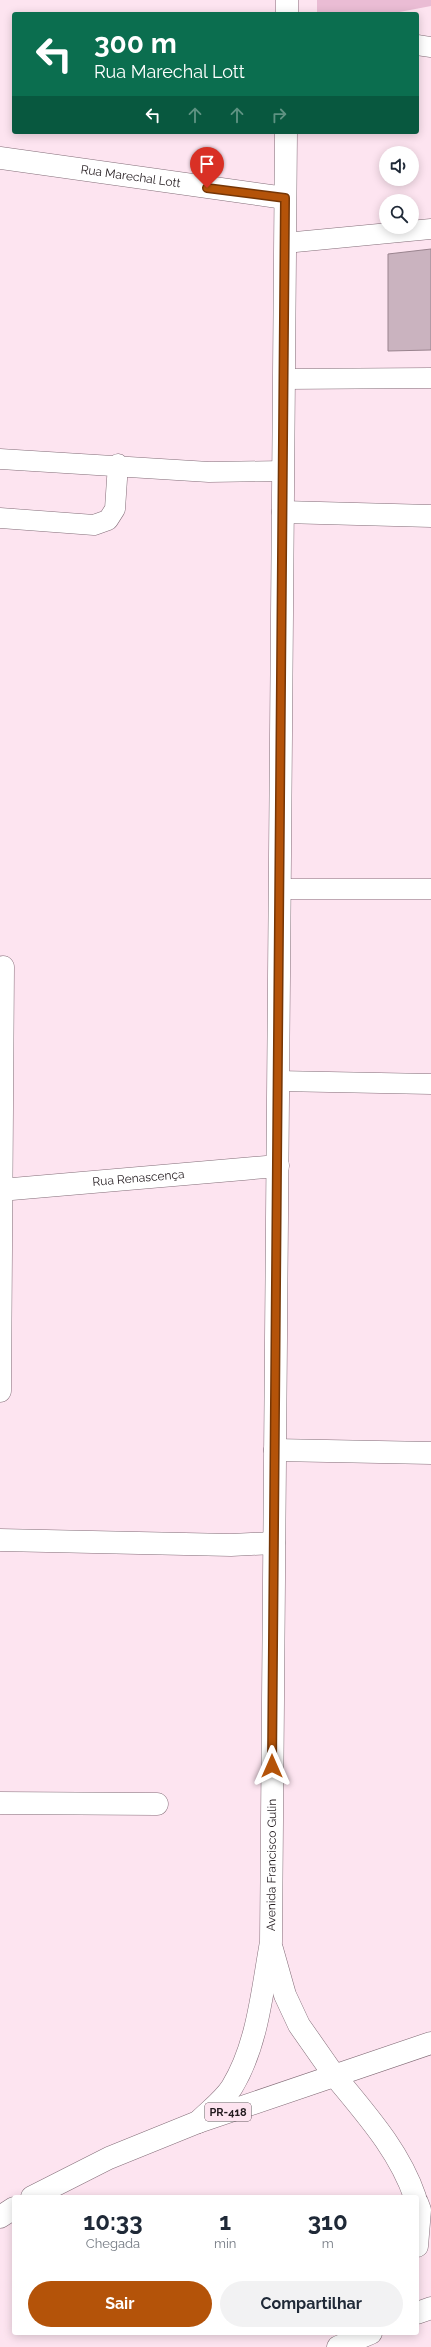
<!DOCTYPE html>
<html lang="pt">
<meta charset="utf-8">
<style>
:root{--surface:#fff;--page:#f2f2f3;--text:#1f2937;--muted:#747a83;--accent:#b45309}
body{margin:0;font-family:Raleway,sans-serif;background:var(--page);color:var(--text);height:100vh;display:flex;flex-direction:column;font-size:15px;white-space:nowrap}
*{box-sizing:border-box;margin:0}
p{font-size:13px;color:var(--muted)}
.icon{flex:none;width:22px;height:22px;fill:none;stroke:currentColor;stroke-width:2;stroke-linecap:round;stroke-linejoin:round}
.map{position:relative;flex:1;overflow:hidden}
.drawer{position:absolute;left:12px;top:2195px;width:407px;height:140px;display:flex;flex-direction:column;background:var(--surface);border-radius:4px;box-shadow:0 2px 10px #0003}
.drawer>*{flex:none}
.banner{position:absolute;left:12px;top:12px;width:407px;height:122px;border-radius:4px;box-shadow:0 2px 10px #0003;background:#0b6e4f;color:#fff;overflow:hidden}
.fabs{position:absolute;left:379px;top:146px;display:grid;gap:8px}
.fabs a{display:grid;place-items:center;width:40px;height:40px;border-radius:50%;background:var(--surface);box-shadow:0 2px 10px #0003;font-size:20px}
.pin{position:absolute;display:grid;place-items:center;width:34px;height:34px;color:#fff;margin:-41px -17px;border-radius:50% 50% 50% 0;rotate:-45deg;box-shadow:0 0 4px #0007}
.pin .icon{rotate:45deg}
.me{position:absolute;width:44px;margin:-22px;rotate:0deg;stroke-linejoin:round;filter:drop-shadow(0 0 3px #0008)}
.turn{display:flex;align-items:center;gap:14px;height:84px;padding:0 16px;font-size:18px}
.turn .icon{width:52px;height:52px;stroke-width:2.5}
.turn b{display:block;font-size:28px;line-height:34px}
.lanes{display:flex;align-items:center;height:38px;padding:0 16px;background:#0003;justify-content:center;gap:20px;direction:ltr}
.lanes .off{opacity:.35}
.eta{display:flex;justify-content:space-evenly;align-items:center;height:68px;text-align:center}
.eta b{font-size:24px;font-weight:700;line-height:28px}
.primary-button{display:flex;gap:8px;margin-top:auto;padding:8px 16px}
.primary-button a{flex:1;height:46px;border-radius:24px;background:var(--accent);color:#fff;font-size:16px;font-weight:700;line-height:46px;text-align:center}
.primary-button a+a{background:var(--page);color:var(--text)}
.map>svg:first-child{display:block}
.green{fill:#eabcd4}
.building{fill:#cab3bf;stroke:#99838e}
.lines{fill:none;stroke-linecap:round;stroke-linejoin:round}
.service-casing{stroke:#836d78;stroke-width:21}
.minor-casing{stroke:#836d78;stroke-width:23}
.tertiary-casing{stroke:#836d78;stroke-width:23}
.trunk-casing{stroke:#836d78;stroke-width:23}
.service{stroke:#fff;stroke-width:20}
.minor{stroke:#fff;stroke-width:22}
.tertiary{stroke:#fff;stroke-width:22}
.trunk{stroke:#fff;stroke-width:22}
.route-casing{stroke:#753606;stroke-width:10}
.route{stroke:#b45309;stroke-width:7}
.labels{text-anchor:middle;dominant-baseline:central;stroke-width:3;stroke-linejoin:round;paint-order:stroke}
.shield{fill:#fde4f0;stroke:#65585e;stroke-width:1}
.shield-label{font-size:11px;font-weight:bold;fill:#241c20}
.street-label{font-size:12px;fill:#241c20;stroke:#fde4f0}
</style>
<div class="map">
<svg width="431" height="2347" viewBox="0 0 431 2347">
<rect width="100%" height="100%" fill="#fde4f0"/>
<path class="green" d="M317,0H431V6L389,14H317Z"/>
<path class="building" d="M431,249V350L388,351V254Z"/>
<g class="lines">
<g class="service-casing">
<path id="service" d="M417,45L431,47
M285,243L431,229
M284,379L431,378
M0,459L209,472L283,471
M0,518L94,525L108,520L115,509L118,464
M280,889H431
M278,1081L431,1084"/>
</g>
<g class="minor-casing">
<g id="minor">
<path id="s1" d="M0,158L285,198"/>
<path d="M283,512L431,516"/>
<path id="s2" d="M0,1190L278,1166"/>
<path d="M0,1391L3,967"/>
<path d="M275,1450L431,1453"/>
<path d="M0,1540L231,1545L274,1543"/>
<path d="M0,1803L157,1804"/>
</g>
</g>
<g class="tertiary-casing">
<g id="tertiary">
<path d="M287,14V0"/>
<path d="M272,1949L285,1995L299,2025L334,2075"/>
<path id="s3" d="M198,2122C209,2111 224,2100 232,2087C258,2044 262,1991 271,1942L286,132"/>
</g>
</g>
<g class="trunk-casing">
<path id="trunk" d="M334,2075C365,2113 399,2150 415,2197
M32,2197L109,2158L198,2122L431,2043
M417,2202L420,2210L417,2246
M0,2217L14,2208
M417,2313L431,2308
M338,2347L371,2333"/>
</g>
<use href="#service" class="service"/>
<use href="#minor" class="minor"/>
<use href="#tertiary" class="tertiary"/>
<use href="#trunk" class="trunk"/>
</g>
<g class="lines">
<g class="route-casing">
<path id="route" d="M207,188L285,198L272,1766"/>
</g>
<use href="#route" class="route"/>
</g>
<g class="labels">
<rect class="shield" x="205" y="2103" width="46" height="18" rx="3"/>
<g class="shield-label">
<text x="228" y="2112">PR-418</text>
</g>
<g class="street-label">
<text stroke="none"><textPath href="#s1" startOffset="132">Rua Marechal Lott</textPath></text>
<text stroke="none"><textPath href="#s2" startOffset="139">Rua Renascença</textPath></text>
<text stroke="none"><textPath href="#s3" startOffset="277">Avenida Francisco Gulin</textPath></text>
</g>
</g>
</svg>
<div class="fabs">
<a><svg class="icon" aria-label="sound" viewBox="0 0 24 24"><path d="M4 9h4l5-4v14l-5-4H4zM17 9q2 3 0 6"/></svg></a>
<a><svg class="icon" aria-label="search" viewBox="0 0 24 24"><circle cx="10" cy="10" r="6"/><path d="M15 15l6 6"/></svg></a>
</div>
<div class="pin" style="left:207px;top:188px;background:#d93025"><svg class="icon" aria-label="arrive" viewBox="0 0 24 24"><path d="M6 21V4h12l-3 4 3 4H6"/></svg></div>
<svg class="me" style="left:272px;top:1766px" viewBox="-20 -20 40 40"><path d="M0-17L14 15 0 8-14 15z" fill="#b45309" stroke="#fff" stroke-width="4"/></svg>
<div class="banner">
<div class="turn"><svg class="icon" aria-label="left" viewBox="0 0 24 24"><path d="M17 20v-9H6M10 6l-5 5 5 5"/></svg><div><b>300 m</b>Rua Marechal Lott</div></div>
<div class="lanes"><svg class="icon" aria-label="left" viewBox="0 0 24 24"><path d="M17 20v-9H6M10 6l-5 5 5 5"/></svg><svg class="icon off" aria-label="ahead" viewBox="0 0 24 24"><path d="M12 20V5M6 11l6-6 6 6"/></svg><svg class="icon off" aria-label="ahead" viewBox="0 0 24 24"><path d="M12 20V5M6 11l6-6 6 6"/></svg><svg class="icon off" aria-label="right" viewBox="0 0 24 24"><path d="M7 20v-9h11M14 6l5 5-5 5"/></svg></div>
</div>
<section class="drawer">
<div class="eta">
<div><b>10:33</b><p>Chegada</p></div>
<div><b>1</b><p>min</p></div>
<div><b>310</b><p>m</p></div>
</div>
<div class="primary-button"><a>Sair</a><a>Compartilhar</a></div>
</section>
</div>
